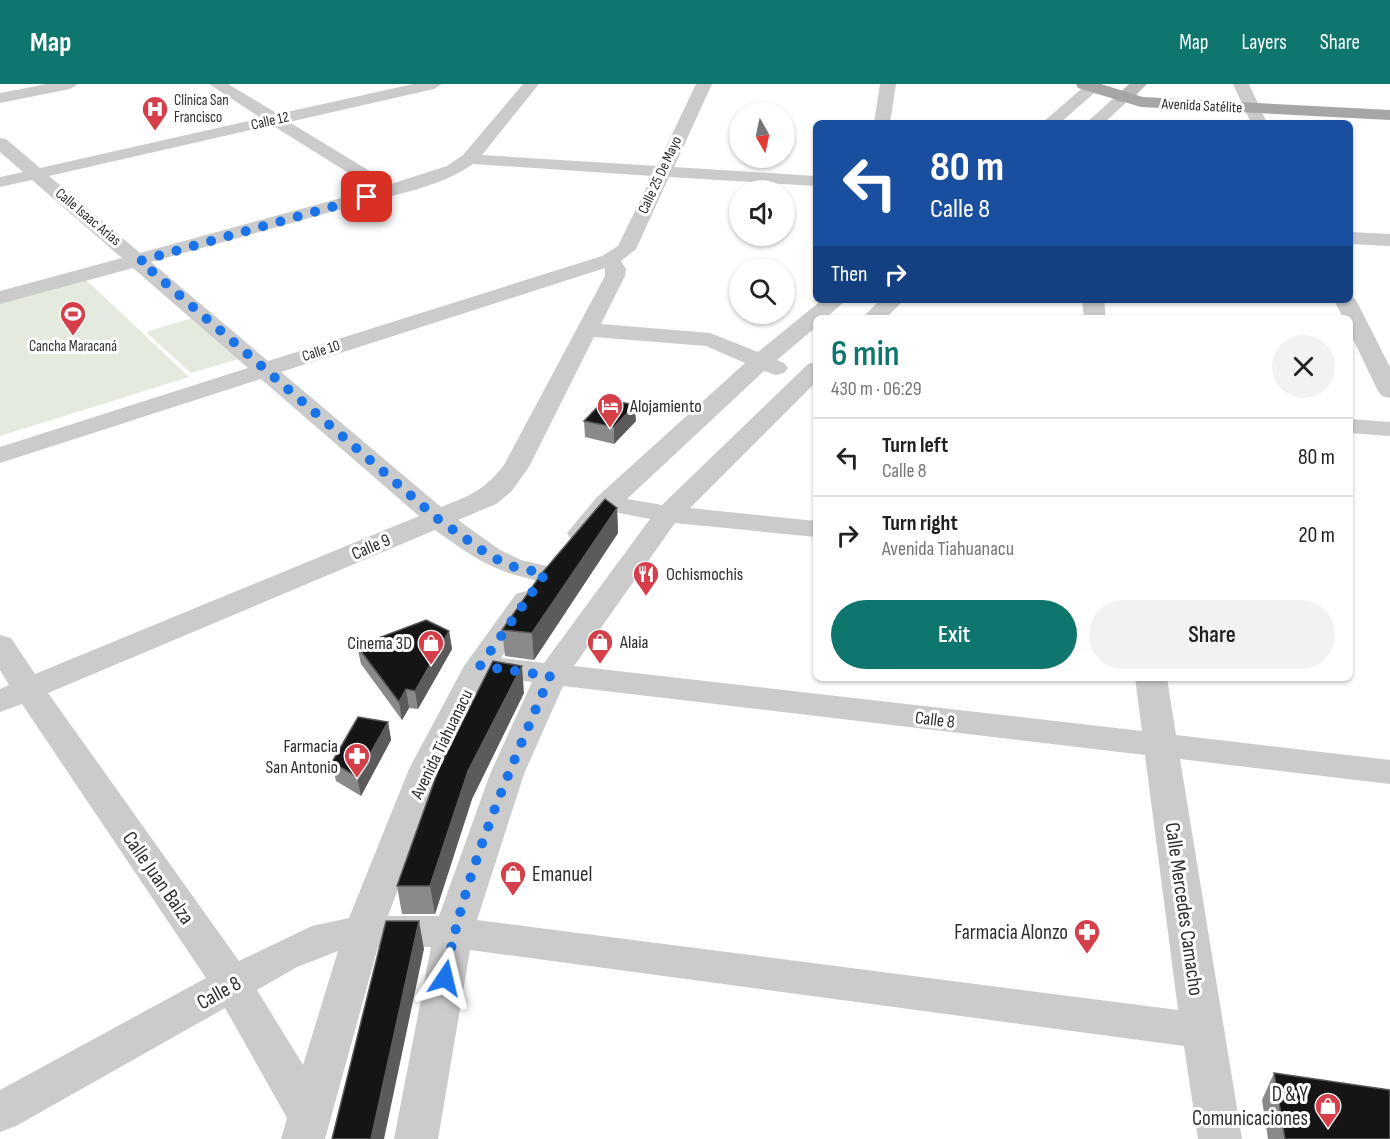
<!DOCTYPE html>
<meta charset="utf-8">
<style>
:root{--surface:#fff;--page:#f2f2f2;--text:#202124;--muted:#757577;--line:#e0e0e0;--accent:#0f766e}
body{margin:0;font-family:"Sofia Sans Condensed",sans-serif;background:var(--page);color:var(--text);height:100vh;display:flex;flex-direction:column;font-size:22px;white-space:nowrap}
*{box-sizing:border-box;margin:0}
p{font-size:20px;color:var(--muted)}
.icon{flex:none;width:33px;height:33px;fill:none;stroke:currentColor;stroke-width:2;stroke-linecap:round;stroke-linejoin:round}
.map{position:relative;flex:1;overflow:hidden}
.panel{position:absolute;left:813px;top:231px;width:540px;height:366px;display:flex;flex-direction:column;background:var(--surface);border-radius:9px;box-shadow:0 2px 4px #0004}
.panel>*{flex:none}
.top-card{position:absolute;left:813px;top:36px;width:540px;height:183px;border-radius:9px;box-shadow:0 2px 4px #0004;background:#1a4fa0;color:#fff;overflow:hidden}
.needle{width:39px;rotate:171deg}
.fabs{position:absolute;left:729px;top:18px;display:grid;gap:12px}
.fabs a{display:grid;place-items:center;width:66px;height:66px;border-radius:50%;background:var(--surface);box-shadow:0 2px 4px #0004;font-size:30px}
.pin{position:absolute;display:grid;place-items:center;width:51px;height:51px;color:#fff;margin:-26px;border-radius:12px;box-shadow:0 3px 9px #0006}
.me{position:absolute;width:66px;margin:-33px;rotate:10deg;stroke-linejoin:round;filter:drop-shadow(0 0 4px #0008)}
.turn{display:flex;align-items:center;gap:21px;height:126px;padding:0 18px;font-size:27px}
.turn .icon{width:78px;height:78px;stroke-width:2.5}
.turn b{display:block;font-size:42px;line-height:51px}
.then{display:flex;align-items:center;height:57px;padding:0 18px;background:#0003;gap:12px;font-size:22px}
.round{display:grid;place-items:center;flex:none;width:63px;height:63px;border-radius:32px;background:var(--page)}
.headline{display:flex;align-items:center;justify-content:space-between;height:102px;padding:0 18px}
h1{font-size:36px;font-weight:600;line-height:45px;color:var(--accent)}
.action{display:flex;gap:12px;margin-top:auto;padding:12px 18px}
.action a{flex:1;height:69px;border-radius:36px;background:var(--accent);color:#fff;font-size:24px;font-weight:600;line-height:69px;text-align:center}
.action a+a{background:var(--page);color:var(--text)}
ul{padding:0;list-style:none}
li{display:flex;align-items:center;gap:18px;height:78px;padding:0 18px;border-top:2px solid var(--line)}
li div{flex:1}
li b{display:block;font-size:22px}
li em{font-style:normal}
header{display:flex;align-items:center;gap:36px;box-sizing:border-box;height:84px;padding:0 30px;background:var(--accent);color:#fff}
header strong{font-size:28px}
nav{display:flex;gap:33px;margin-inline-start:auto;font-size:21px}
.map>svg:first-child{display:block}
.green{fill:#e4eadd}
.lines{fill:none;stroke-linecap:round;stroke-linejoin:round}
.minor{fill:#cbcbcb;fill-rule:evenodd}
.secondary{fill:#b8b8b8;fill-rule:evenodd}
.primary{fill:#a6a6a6;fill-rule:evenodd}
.wall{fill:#8a8a8a}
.shaded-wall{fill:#5b5b5b}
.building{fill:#151515;stroke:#5b5b5b;stroke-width:1.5}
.route{stroke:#1a73e8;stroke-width:10;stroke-dasharray:0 18}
.labels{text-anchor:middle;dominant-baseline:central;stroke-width:6;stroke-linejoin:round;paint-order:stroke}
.far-poi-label{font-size:15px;fill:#2e2e2e;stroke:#fff;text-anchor:start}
.far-street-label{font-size:15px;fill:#2e2e2e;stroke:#fff}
.poi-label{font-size:18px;fill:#2e2e2e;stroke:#fff;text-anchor:start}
.street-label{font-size:18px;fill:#2e2e2e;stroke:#fff}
.near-poi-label{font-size:21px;fill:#2e2e2e;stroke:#fff;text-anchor:end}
.near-street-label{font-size:21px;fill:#2e2e2e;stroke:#fff}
</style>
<header>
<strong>Map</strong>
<nav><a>Map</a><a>Layers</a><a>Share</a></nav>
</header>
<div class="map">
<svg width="1390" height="1055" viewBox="0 0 1390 1055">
<rect width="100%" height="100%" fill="#fff"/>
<path class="green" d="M81,191L189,293L0,352V213Z
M195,233L242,274L191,289L146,248Z"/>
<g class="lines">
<path class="minor" d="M47,0H78L70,5L0,19V9Z
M209,0H228L278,30L413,0H442L434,5L289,38L391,100L447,82L463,71L523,0H539L482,71L657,82L696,0H712L674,83L816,92V102L669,93L636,165L621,177L626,185L625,192L601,240L710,249L758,268L822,216H846L826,234H816V243L777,276L784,279L788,284L784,289L776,291L764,287L627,415L662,421L808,280L816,278V298L690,424L816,437V453L675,439L574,582L1142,647L1135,594H1167L1176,651L1390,676V700L1180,675L1242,1055H1198L1184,962L470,866L438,1055H394L431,863H378L325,1055H281L287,1034L225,924L16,1042L0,1048V1006L206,894L22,620L0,628V605L9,601L0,586V551L11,554L35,590L419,432L261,295L0,379V363L248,284L133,184L0,220V207L122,174L32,96L0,103V93L23,88L0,68V54L6,55L40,84L261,34ZM272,41L374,105L140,169L49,92ZM473,80L652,92L618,162L602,172L268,277L151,178C220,159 288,140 356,121C395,110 439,104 473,80ZM605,184V192L504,381C485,406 469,412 441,423L281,288ZM594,253L706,262L745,279L597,413L567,449L571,455C594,461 600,444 614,428L650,435L544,579L501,574L541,516L536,510L526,507L516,510L464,582L409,685L349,834L312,842L239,877L48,609L435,446C463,466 488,485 523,493C534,496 543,499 555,496L559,490L555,484L521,476L500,466L458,436L496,420L511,408L529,383ZM490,593L532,598L490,690L439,832H388L443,685ZM563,602L1145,671L1178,926L477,836L524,690ZM338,867L303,981L257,906L297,883Z
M880,0H896L890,39H874Z
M1087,0H1099L1101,3L1060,39H1042Z
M1233,0H1249L1267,39H1251Z
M1123,9L1131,14L1104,39H1086L1117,11Z
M1350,148L1390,150V162L1350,160Z
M1350,211L1356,216L1390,283V314L1382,312L1378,307L1350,249V234H1343L1334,216H1350Z
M880,216H904L886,234H862Z
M1082,216H1104L1106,234H1084Z
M1350,335L1390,338V352L1350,349Z"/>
<path class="secondary" d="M1129,0H1147L1129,18H1117L1114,14Z"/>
<path class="primary" d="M1076,0H1101L1143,13L1390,26V36L1141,23L1078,4Z"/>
</g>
<path class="wall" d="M584,337H636L614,360L585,353Z
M617,424L618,449L534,576L505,572L502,546Z
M449,547L452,565L418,625L409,624L402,636L361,580L357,562Z
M524,609L472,715L435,830H402L397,802Z
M388,638L391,656L361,712L336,697L332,678Z
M1274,989L1390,1055H1268L1262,1016Z"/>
<path class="shaded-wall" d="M635,321L636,337L614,360V343Z
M617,424L618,449L534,576L532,549Z
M449,547L452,565L418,625L415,607Z
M522,582L524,609L472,715L435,830L430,802L468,687Z
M406,605L409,624L402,636L399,618Z
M388,638L391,656L361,712L357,693Z
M419,837L424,865L384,1055H371Z"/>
<path class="building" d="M605,315L635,321L614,343L584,337Z
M605,415L617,424L532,549L502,546L542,489Z
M426,536L449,547L415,607L406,605L399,618L357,562Z
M493,577L522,582L468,687L430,802H397L439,684Z
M358,633L388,638L357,693L332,678Z
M386,837H419L371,1055H332Z
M1274,989L1390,1006V1055H1285Z"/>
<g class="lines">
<path class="route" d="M367,113L140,177L438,435L490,472L511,482L545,490L480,582L550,592C508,690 464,790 445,894"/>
</g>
<defs>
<g id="hospital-pin" transform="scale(1.35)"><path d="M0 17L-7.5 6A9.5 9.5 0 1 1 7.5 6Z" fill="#d53f4a" stroke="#fff"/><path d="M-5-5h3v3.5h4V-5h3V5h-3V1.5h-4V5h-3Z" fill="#fff"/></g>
<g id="stadium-pin" transform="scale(1.35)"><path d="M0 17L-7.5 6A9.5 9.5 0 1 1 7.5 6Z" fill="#d53f4a" stroke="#fff"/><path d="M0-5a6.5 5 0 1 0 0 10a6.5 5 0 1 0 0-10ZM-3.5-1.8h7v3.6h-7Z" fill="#fff"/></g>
<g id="hotel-pin" transform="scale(1.35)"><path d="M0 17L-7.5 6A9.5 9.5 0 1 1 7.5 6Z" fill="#d53f4a" stroke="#fff"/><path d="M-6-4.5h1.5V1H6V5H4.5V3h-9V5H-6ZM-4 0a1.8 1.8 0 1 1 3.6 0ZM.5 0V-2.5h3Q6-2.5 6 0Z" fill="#fff"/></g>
<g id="restaurant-pin" transform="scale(1.35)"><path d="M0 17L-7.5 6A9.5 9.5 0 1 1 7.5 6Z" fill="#d53f4a" stroke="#fff"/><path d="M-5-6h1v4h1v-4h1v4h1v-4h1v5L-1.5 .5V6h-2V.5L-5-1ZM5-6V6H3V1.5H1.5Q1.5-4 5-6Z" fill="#fff"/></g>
<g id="shop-pin" transform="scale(1.35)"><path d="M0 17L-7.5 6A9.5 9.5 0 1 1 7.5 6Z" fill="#d53f4a" stroke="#fff"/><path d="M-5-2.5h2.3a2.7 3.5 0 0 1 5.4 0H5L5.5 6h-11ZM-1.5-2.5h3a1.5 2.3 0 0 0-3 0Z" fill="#fff"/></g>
<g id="pharmacy-pin" transform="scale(1.35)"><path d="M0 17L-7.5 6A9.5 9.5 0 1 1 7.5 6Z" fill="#d53f4a" stroke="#fff"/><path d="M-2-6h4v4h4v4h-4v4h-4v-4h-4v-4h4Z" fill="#fff"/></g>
</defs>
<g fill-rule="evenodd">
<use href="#hospital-pin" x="155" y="25"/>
<use href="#stadium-pin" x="73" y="230"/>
<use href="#hotel-pin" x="610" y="322"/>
<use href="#restaurant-pin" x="646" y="490"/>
<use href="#shop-pin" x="600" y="558"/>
<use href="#shop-pin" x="431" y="559"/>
<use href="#pharmacy-pin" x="357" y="672"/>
<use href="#shop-pin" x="513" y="790"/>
<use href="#pharmacy-pin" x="1087" y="848"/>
<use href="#shop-pin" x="1328" y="1022"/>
</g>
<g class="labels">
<g class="far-poi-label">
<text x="174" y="16">Clínica San<tspan x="174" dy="17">Francisco</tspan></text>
<text x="73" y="262" text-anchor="middle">Cancha Maracaná</text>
</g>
<g class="far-street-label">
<text transform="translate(1202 22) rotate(3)">Avenida Satélite</text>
<text transform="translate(270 37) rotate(-13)">Calle 12</text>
<text transform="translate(660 91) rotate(-65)">Calle 25 De Mayo</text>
<text transform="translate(88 133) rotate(40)">Calle Isaac Arias</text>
<text transform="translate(321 267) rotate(-18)">Calle 10</text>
</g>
<g class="poi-label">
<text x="630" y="322">Alojamiento</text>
<text x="666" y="490">Ochismochis</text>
<text x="620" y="558">Alaia</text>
<text x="412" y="559" text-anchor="end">Cinema 3D</text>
<text x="338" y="662" text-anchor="end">Farmacia<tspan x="338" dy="21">San Antonio</tspan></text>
</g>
<g class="street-label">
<text transform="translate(371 463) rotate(-23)">Calle 9</text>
<text transform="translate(935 636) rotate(7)">Calle 8</text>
<text transform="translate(442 660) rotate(-64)">Avenida Tiahuanacu</text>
</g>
<g class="near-poi-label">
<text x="532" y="790" text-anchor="start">Emanuel</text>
<text x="1068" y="848">Farmacia Alonzo</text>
<text x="1308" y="1010">D &amp; Y<tspan x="1308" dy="24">Comunicaciones</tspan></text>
</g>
<g class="near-street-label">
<text transform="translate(158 794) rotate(55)">Calle Juan Balza</text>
<text transform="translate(1184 825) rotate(82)">Calle Mercedes Camacho</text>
<text transform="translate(219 909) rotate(-29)">Calle 8</text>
</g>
</g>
</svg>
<div class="fabs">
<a><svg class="needle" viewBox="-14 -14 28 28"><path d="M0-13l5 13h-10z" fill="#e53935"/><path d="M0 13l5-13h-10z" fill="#757577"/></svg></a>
<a><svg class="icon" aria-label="sound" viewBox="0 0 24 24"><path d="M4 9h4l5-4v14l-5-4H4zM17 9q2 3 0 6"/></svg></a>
<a><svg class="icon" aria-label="search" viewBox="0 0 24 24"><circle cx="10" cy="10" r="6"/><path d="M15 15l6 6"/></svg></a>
</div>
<div class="pin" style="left:367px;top:113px;background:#d93025"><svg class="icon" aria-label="arrive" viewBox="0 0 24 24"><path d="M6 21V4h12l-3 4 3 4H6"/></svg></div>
<svg class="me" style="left:445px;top:894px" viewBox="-20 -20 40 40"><path d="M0-17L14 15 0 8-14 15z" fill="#1a73e8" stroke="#fff" stroke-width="4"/></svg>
<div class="top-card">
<div class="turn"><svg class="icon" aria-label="left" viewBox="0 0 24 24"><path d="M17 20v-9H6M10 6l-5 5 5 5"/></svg><div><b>80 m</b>Calle 8</div></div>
<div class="then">Then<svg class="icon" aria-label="right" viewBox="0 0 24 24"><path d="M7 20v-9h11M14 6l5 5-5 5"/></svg></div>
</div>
<section class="panel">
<div class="headline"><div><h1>6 min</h1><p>430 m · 06:29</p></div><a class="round"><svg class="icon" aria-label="close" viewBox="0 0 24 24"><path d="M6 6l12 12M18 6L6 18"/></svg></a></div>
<ul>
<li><svg class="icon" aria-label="left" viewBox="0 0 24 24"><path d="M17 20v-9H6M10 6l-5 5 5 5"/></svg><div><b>Turn left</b><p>Calle 8</p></div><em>80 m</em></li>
<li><svg class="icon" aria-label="right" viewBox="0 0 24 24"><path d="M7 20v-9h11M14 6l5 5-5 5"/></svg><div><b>Turn right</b><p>Avenida Tiahuanacu</p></div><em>20 m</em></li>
</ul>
<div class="action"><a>Exit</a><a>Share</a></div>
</section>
</div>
